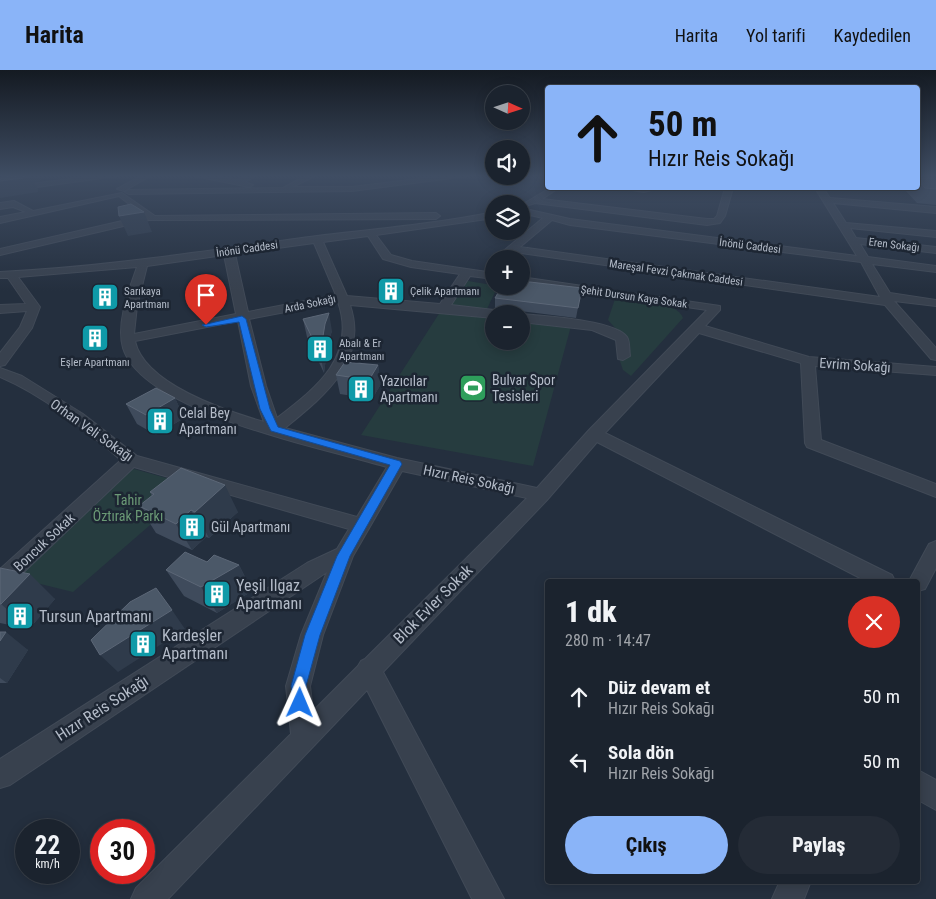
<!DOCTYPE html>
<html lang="tr">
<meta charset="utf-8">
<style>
:root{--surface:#1b232e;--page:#242b36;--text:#f1f3f6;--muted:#a0a4aa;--line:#39404a;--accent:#8ab4f8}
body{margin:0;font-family:"Roboto Condensed",sans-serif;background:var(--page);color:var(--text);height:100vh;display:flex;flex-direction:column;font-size:19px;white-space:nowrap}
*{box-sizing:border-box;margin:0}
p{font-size:16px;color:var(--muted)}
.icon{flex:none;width:28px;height:28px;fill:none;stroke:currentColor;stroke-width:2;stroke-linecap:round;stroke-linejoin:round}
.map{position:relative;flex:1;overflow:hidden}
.sheet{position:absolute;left:545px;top:509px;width:375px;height:305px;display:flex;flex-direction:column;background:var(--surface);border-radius:5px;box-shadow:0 2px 12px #0003,0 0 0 1px var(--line)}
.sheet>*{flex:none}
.banner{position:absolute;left:545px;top:15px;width:375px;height:105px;border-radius:5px;box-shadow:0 2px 12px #0003,0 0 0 1px var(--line);background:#8ab4f8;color:#111;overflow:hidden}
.needle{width:32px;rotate:93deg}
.tools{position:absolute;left:485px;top:15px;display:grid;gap:10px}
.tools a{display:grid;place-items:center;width:45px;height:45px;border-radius:50%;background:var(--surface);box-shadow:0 2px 12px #0003,0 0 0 1px var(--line);font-size:25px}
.speed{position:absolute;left:15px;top:749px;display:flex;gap:10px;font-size:25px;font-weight:700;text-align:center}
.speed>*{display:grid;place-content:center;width:65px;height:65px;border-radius:50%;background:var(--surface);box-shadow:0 2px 12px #0003,0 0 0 1px var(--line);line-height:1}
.speed small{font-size:12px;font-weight:400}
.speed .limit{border:8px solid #d22;background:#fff;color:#111}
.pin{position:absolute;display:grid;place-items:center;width:42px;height:42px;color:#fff;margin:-51px -21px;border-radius:50% 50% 50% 0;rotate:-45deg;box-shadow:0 0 5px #0007}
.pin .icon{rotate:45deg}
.me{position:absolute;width:55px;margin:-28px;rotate:1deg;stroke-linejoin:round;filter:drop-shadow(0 0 4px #0008)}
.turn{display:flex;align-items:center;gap:18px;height:105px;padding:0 20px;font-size:22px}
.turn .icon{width:65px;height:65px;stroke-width:2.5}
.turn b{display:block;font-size:35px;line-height:42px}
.round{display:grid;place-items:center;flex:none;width:52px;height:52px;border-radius:26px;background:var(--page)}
.head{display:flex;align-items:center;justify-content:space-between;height:85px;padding:0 20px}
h1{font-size:30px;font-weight:800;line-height:38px}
.primary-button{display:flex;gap:10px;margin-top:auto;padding:10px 20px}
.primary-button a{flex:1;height:58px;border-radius:30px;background:var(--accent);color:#111;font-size:20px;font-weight:800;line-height:58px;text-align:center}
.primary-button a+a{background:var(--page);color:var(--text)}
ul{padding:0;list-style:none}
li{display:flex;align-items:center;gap:15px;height:65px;padding:0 20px}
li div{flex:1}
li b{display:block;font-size:19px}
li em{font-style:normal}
header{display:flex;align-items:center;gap:30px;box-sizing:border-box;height:70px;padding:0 25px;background:var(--accent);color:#111}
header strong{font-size:24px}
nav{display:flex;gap:28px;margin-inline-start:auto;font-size:18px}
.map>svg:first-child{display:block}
.green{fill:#263c3f}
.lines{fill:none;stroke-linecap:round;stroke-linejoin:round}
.minor-casing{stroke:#414a57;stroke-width:2}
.minor{fill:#38414e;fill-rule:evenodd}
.wall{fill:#3f4b5c}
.shaded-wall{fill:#2f3b4b}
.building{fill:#4b5868;stroke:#5c6777}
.route{fill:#1a73e8;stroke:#114b97}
.labels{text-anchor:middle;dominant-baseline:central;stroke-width:5;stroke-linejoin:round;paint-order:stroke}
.far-street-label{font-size:11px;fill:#b4bcc9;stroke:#1d2633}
.far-poi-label{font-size:11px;fill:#b4bcc9;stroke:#1d2633;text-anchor:start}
.street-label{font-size:14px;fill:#b4bcc9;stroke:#1d2633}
.poi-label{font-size:14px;fill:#b4bcc9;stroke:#1d2633;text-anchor:start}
.park-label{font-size:14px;fill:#6b9a76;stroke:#1d2633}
.near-poi-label{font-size:16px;fill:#b4bcc9;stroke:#1d2633;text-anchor:start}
.near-street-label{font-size:16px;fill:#b4bcc9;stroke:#1d2633}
</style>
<header>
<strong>Harita</strong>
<nav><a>Harita</a><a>Yol tarifi</a><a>Kaydedilen</a></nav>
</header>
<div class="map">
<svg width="936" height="829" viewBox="0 0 936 829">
<rect width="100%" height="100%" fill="#242f3e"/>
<path class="green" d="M462,210L498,216L486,241L447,236Z
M616,226C632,229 678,231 683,248L631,306L623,300L620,291L626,272L625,265L616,259L608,250Z
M442,239L494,246V271H521V250L571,256L533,396L361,365Z
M134,399L195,416L73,522L16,508L129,400Z"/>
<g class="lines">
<g class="minor-casing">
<path id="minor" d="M101,105L117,106L0,122V118Z
M143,105H152L124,121L117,119Z
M190,105H209L237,110L247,105H257L245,112L253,115L249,117Z
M307,105H317L292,117H352L450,105H475L352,121L129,124L125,122L129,120L283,118Z
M550,118H559L542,129L707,149H714L717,146L725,118H733L725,146L720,153L707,155L535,133L529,135L525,133Z
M620,118H658L644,122Z
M815,118H823L830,128L936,137V143L833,133L846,153L936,161V167L850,158L856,168L936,177V183L860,174L868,187L936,196V202L872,194L890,223L936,230V236L894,231L936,278V290L931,289L885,235L514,182L506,189H494L543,148L521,143V138L570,149L857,186ZM552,150L570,155L861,192L880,227L520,177Z
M122,123L155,146L436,143L440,146L436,149L149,150L0,185V179L144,146L119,126L0,153V147L26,142L13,137L0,139V133L14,131L33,141Z
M494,142V148L376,165L391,185L412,191L494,203V209L470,206L451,235L494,240L500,244H494V248L350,235C369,291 324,326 285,358L397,388L537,418L589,360L707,240L521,213V207L720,236V240L705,256L809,287L936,297V305L815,296L821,370L936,414V427L807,377L805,373L801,293L699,263L605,363L892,505L895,511H866L597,372L547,430L383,602L504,829H472L367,620L168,829H131L136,818L291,664L286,616L301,565L327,502L10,715L0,718V689L307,493L337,479L349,459L134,397L7,518L0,521V499L121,390C84,359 45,326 0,307V298L22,306L83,344L137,386L357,447L387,397C327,379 143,343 123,278C116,253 129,220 137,197L18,207L40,237L32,258L5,295L0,296V283L20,257L27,241L0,243V235L26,234L8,208H0V202C107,197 211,180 317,166C376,159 435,154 494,142ZM368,166L383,189L411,197L460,204L440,234L347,226L323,172ZM314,173L336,225L248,242L235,184ZM224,185L236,244L134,264L137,236L147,196ZM338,232C357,287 316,318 277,348L266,316L249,249ZM238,251L251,316L264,352C226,341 144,314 135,271ZM402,401L527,428L365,589L361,591L358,596L313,641L310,616L323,565L353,486Z
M521,244C542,246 616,250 627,267C630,272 629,280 630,286L623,290L618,289L616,270L592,260L521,252Z
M936,471V498L925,519L918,521V511H909L929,474Z
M918,700L936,710V740L918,730Z
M780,811H811L804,829H772Z"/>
</g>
<use href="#minor" class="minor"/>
</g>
<path class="wall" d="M918,106L936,111V135L917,133L904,119L905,118H918Z
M580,227L576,248L495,238V228Z
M303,249L332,261L328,273L324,303L307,267Z
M378,295L381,314L372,329L340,324L336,305Z
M175,328L184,348L156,365L137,354L126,334Z
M150,422L238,442L209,468L206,467L192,480L156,463L139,436L152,426Z
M239,495L252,521L217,543L184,526L166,500Z
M0,498L55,529L29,559L0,553Z
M0,562L28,580L7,613H0Z"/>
<path class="shaded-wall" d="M0,105H48L39,111L34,112L38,119V122L0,128Z
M62,105H80L63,107Z
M144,142L152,162L128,166L119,146Z
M329,243L332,261L328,273L324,303L320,284L325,254Z
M378,295L381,314L372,329L369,310Z
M175,328L184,348L156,365L146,345Z
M225,415L238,442L209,468L195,442Z
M191,440L206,467L192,480L176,454Z
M239,495L252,521L217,543L201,517Z
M30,504L55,529L29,559L1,534Z
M172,540L185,559L118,602L100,585Z
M6,562L28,580L7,613L0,608V571Z"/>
<path class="building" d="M20,105H30V107L0,111V108Z
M918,106L933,108L936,111V119L925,118L918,110Z
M131,134L144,142L119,146L118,137Z
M521,211L582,218L578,238L495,228L502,216H521Z
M329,243L325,254L320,284L303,249Z
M345,292L378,295L369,310L336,305Z
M156,318L175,328L146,345L126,334Z
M181,398L225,415L195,442L191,440L176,454L139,436L154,424L150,422Z
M185,482L207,492L214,485L239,495L201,517L166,500Z
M0,498L30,504L1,534H0Z
M156,518L172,540L100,585L91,570L130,532Z
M0,562H6L0,571Z"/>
<linearGradient id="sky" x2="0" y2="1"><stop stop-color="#141a22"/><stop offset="0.48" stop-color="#3f4d63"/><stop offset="1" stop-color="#3f4d63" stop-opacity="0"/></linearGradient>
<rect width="936" height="221" fill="url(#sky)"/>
<path class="route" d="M242,246L246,249L270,339L278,357L400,391L402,394L350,486L320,565L306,616L308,633L306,639L300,641L294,639L291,616L305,565L337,486L390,395L271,361L260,339L239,252L206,257L202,255Z"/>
<defs>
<g id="building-square" transform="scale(1.4375)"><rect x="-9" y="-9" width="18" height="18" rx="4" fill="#0f9aa8" stroke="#1d2633"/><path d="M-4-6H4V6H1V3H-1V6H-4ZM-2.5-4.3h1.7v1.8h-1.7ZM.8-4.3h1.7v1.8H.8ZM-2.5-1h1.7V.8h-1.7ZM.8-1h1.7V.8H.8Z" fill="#fff"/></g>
<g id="stadium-square" transform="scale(1.4375)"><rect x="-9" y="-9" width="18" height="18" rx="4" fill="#2e9e5b" stroke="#1d2633"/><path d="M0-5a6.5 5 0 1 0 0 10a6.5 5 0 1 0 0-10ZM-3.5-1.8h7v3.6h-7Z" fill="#fff"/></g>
</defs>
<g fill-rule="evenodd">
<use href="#building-square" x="391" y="221"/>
<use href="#building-square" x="105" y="227"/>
<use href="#building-square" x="95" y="268"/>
<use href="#building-square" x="320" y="279"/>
<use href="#stadium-square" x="473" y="318"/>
<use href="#building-square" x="361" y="319"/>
<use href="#building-square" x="160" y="351"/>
<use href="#building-square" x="192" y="457"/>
<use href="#building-square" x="217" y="524"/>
<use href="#building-square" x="20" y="546"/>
<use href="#building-square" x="143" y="574"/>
</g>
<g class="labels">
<g class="far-street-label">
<text transform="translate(894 175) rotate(7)">Eren Sokağı</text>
<text transform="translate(750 176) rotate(7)">İnönü Caddesi</text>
<text transform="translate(247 179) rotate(-8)">İnönü Caddesi</text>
<text transform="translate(676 203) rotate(8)">Mareşal Fevzi Çakmak Caddesi</text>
<text transform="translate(634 227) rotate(8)">Şehit Dursun Kaya Sokak</text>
<text transform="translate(310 234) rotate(-12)">Arda Sokağı</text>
</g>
<g class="far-poi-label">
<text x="124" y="221">Sarıkaya<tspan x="124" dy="13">Apartmanı</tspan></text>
<text x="410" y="221">Çelik Apartmanı</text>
<text x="339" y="273">Abalı &amp; Er<tspan x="339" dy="13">Apartmanı</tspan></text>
<text x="95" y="292" text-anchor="middle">Eşler Apartmanı</text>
</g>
<g class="street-label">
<text transform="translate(855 295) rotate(4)">Evrim Sokağı</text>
<text transform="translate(92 360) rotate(35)">Orhan Veli Sokağı</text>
<text transform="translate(469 409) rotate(12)">Hızır Reis Sokağı</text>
<text transform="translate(44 472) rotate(-43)">Boncuk Sokak</text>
</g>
<g class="poi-label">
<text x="492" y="310">Bulvar Spor<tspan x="492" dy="16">Tesisleri</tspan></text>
<text x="380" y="311">Yazıcılar<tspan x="380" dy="16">Apartmanı</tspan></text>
<text x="179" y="343">Celal Bey<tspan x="179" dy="16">Apartmanı</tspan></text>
<text x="211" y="457">Gül Apartmanı</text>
</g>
<g class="park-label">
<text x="128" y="430">Tahir<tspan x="128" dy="16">Öztırak Parkı</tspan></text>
</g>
<g class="near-poi-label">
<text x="236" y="515">Yeşil Ilgaz<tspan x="236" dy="18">Apartmanı</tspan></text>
<text x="39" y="546">Tursun Apartmanı</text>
<text x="162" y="565">Kardeşler<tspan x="162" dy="18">Apartmanı</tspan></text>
</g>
<g class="near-street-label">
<text transform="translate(433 534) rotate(-45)">Blok Evler Sokak</text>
<text transform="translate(102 638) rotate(-33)">Hızır Reis Sokağı</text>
</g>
</g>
</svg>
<div class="tools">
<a><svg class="needle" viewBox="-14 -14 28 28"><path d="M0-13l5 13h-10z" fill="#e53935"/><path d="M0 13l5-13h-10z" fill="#a0a4aa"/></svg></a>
<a><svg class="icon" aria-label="sound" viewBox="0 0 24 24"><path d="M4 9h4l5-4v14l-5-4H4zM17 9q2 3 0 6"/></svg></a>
<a><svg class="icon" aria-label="layers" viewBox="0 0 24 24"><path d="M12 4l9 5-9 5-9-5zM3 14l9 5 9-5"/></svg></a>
<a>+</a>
<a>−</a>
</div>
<div class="speed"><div>22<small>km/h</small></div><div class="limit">30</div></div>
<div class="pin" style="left:206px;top:255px;background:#d93025"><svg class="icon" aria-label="arrive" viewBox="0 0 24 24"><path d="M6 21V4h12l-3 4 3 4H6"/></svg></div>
<svg class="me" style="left:300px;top:633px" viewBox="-20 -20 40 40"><path d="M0-17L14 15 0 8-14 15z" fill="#1a73e8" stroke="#fff" stroke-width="4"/></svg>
<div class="banner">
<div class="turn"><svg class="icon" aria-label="ahead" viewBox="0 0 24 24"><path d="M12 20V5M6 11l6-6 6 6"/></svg><div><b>50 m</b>Hızır Reis Sokağı</div></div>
</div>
<section class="sheet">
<div class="head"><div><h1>1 dk</h1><p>280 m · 14:47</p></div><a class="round" style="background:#d93025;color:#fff"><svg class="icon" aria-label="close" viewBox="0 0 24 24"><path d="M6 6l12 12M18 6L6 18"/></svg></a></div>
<ul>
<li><svg class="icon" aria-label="ahead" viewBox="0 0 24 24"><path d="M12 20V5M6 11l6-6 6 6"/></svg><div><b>Düz devam et</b><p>Hızır Reis Sokağı</p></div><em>50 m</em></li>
<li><svg class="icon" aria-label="left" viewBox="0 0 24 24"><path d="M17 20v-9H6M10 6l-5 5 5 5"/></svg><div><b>Sola dön</b><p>Hızır Reis Sokağı</p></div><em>50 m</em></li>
</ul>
<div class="primary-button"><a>Çıkış</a><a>Paylaş</a></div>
</section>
</div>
